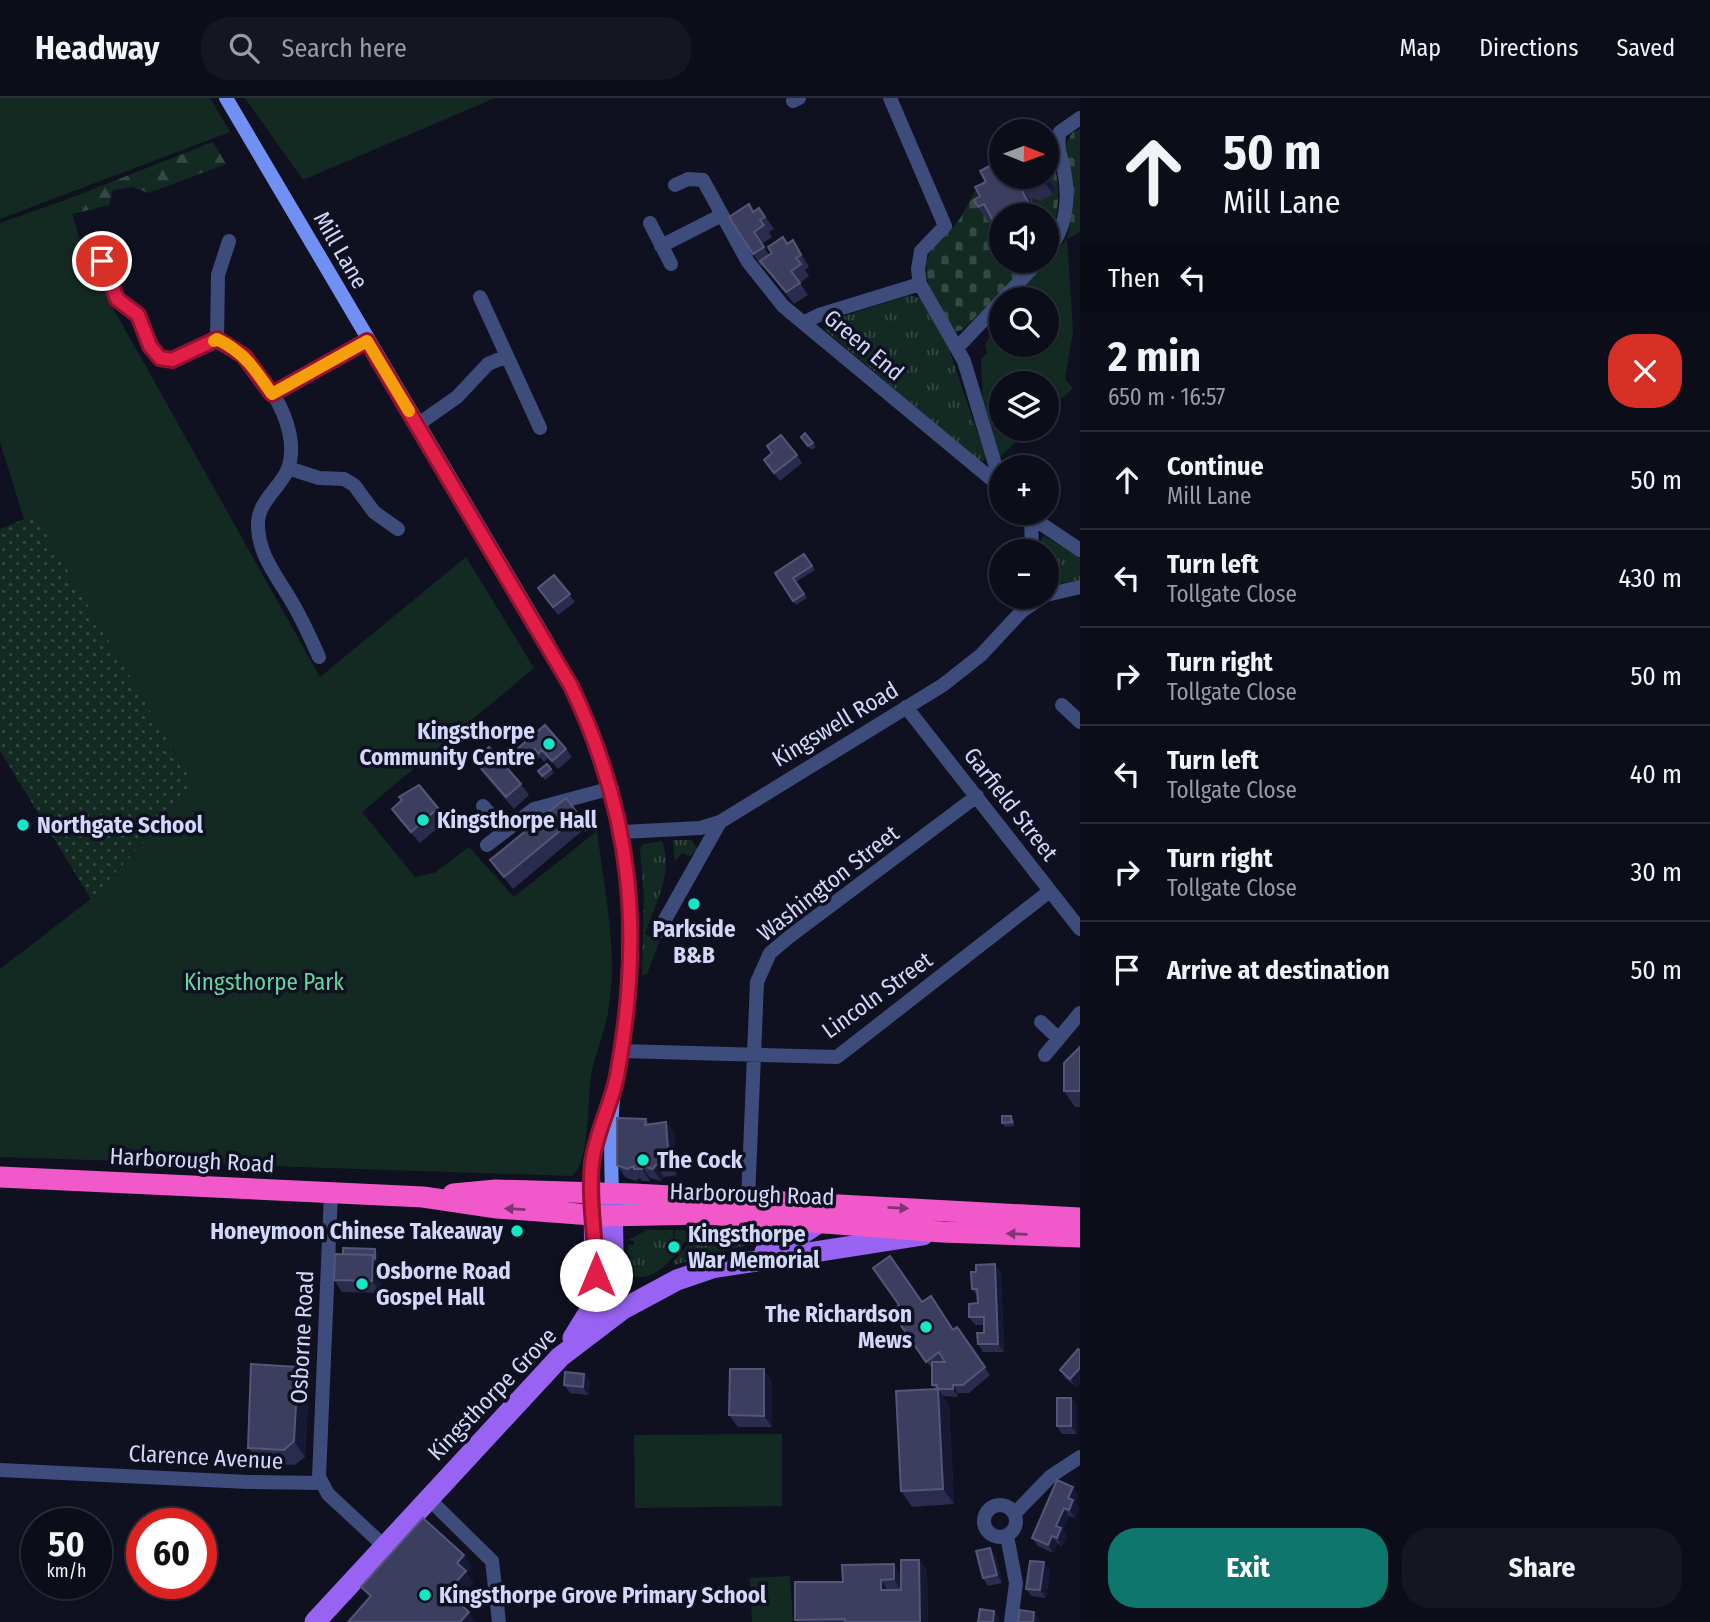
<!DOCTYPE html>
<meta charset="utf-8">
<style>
:root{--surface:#0b0d19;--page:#141622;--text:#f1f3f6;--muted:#9a9ca2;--line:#2b2d38;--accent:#0f766e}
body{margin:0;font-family:"Fira Sans Condensed",sans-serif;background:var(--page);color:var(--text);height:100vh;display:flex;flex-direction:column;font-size:26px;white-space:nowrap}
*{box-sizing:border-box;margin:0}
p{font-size:23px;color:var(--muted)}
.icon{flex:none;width:38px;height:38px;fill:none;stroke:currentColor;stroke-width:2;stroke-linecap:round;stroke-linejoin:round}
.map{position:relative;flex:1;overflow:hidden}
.side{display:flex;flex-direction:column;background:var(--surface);width:630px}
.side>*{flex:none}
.hud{background:#0b0d19;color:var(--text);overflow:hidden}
.needle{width:46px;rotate:91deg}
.buttons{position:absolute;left:989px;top:21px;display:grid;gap:14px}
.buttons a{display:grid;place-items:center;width:70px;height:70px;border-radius:50%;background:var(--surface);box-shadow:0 2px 5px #0004,0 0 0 2px var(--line);font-size:35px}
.speed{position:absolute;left:21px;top:1410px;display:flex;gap:14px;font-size:35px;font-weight:700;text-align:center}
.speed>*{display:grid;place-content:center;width:91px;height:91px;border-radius:50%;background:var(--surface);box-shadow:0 2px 5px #0004,0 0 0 2px var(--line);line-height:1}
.speed small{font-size:18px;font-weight:400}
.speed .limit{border:10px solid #d22;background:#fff;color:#111}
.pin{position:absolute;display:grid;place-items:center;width:60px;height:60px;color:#fff;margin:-30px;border:4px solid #fff;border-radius:50%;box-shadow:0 2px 7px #0007}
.me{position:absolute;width:77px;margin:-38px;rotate:0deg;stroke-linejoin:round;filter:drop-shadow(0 0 5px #0008)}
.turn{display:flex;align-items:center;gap:24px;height:147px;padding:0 28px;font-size:32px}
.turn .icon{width:91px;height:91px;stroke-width:2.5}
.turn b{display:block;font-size:49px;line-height:60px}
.then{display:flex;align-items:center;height:66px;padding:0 28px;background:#0003;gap:14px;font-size:26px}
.round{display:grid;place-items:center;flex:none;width:74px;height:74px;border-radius:28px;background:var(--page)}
.head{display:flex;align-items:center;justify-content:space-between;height:119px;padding:0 28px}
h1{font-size:42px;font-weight:700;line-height:52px}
.primary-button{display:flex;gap:14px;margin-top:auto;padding:14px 28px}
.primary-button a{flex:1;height:80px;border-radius:28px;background:var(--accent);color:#fff;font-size:28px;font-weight:700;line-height:80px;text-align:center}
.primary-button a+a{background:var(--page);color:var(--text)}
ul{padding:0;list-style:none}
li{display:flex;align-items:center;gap:21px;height:98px;padding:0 28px;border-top:2px solid var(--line)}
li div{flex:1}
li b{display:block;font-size:26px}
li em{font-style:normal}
header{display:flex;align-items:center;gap:42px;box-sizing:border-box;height:98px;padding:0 35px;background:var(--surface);border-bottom:2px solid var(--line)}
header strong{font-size:33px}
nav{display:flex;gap:38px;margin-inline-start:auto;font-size:24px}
.search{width:490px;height:63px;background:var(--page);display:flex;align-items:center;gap:18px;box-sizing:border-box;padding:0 24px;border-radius:28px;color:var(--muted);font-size:26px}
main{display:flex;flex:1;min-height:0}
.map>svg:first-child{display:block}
.grass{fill:url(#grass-tufts)}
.forest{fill:url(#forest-firs)}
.cemetery{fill:url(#cemetery-stones)}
.park{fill:#132a23}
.garden{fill:url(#garden-dots)}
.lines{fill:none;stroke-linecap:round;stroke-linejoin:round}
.street{stroke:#3e4c7c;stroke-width:14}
.secondary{stroke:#7190f4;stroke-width:14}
.primary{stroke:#9863f2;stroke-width:21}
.highway{stroke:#f158c9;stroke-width:21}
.wall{fill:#2a2c4d}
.shaded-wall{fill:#171934}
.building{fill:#3c3e60;stroke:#545678;stroke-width:2}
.oneway{fill:#803475}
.route-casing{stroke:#92132f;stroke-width:18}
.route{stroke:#e11d48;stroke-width:12}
.slow{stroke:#f59e0b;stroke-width:12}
.poi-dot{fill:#13e7c6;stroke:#0f1121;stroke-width:2.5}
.labels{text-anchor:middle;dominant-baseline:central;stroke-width:7;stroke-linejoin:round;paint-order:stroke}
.street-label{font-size:23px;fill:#d3d8fb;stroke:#0f1121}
.poi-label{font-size:23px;font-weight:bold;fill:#d3d8fb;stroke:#0f1121;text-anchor:start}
.park-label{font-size:23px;fill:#65d59c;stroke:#0f1121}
</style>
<header>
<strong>Headway</strong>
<div class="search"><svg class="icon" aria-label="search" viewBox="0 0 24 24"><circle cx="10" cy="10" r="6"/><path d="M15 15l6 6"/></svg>Search here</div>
<nav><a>Map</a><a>Directions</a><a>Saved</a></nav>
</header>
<main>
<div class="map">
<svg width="1080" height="1524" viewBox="0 0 1080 1524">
<defs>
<pattern id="grass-tufts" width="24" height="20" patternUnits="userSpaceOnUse" patternTransform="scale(1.75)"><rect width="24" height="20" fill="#132a23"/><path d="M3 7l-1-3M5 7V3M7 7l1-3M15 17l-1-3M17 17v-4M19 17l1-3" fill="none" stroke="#344844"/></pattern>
<pattern id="forest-firs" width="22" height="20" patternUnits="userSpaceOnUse" patternTransform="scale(1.75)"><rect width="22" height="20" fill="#132a23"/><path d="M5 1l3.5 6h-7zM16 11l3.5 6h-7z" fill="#344844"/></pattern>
<pattern id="cemetery-stones" width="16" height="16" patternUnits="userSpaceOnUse" patternTransform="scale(1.75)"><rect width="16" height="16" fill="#132a23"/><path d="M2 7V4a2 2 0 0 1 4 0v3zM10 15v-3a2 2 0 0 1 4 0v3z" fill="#344844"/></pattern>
<pattern id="garden-dots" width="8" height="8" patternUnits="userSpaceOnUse" patternTransform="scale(1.75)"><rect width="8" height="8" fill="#132a23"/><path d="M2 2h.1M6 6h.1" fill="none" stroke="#344844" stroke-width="1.8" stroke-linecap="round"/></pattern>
</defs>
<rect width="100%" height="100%" fill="#0f1121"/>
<path class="grass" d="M909,197L921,200L949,251L985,357L984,363L979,362L825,232L824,227L829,223Z
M1044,438L1080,459V482L1047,488L1046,453H1039L1041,441Z
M673,742H692L698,752L690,758L682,755L675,763Z
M662,743C674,774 655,806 645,836L660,842L647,876L642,877L644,800L640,751L644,746Z
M647,1132H673L674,1146L675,1132L693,1133C679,1150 662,1182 636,1179L628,1172V1147H634V1143L628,1142Z
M699,1133L754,1135L755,1145L674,1167L673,1164Z"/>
<path class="forest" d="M213,44L226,66L149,95L132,89L113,92L109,107L72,116L68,101Z"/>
<path class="cemetery" d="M1080,31V134L1067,141L1073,110L1066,46L1072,35Z
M1049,49C1062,85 1061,113 1047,148L1046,117H1001V163H1034L962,232L954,234C943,213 916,179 930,155C937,142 951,134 959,122C974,97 975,86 1001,68V79H1046Z"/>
<path class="park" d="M0,0H210L230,34L0,121Z
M245,0H495L303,82Z
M68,101L85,160L320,579L466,459L534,570L362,714L415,779L434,775L469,749L514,799L597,733C604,790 618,851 609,908C606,935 592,959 590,986C588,1007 589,1065 572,1078L0,1059V871L91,801L195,689L35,418L24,421L0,344V125Z
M1067,141L1073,233L1065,281L1073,290L1047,315L1046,285H1001V331H1030L1000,359L983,305L981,261L987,255L985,247L1001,217V247H1046V201H1013Z
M782,1336V1408L635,1410L634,1337Z
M790,1478L793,1524H752L750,1480Z"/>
<path class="garden" d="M35,417L195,689L91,801L0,653V431Z"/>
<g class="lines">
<path class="street" d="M890,0L945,128L921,153L918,171L920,186L964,263L1001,386
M793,3L799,0
M675,87L688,81L703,82L748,164L783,208L1001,389
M650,125L671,166
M661,148L720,118
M1046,155C1066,132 1070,102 1064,72C1061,58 1056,48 1060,34L1080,20
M102,163L117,201L138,217L150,248L160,259L172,262L217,241C256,259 306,328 287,373C279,390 259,404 258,424C257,457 278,479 293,506C303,523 311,541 319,559
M480,199L540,330
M803,225L819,217L920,186
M217,241L218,177L229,143
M957,250L1039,163
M272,296L367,243
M417,327L457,299L488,266L507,258
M288,370L319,380L344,381L354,387L374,414L398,431
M1025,415L1080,452
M1031,420L1032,453
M1046,497L1080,489
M1062,607L1080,624
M906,609L1080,831
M483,708L504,732
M622,734L700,730L720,724L943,587L981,557L1022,513L1043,499
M487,747L534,711L612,690
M658,834L720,724
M1041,924L1058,940
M621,953L837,959L1050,793
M1045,957L1080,915
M331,1094L319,1379L328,1396L384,1448
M748,1102L757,884L770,855L789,839L977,698
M0,1372L248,1384L320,1385
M429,1401L492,1463L499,1524
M984 1423a16 16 0 1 1 32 0a16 16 0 1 1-32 0Z
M1015,1415L1051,1378L1080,1359
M1007,1438L1016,1485L1011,1524"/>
<path class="secondary" d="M226,0L545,540C619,673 638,764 625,916C622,944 616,972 613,1000C610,1031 611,1064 612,1095
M608,1008L592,1066L594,1095L606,1105L644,1109"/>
<path class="primary" d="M765,1154L794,1141L828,1119
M606,1222L614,1200L612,1100
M573,1240L589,1214L595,1193L594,1099
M315,1524L560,1259L623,1211L677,1182L712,1170L923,1137"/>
<path class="highway" d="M0,1079L423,1099L497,1110L605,1118L706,1116L942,1134L1080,1139
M453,1096L496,1092L634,1096L1080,1120"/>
</g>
<path class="wall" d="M1001,76L1018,81L1046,79L1051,83L1055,91L1053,96L1040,103L1034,100L989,125L978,109L980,98Z
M759,110L774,131L769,134L772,139L762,146L769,157L793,142L801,154L809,169L805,172L809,178L800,185L808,197L794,206L763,167L761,168L753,156V113Z
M805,335L816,349L811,352L801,339Z
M767,348L797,357L802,365L780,383L764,362L772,355Z
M804,456L815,472L796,484L807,500L796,507L775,475Z
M554,477L575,504L558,517L538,490Z
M518,650L566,651L572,659L558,671L548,660L544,664L540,659L532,667Z
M474,662L521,686L529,697L514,711L482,674Z
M547,666L554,675L545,682L538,673Z
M401,702L438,710L447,722L420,745L400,723L392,711Z
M579,717L588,728L513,791L490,762Z
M1080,949V1009H1075L1064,993Z
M646,1021L649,1026L666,1024L674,1035L677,1077L664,1079L661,1083L650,1080V1083H642L640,1080L635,1083L625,1079L617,1067Z
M1014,1022V1028L1005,1029L1002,1025Z
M378,1155V1164L382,1169L381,1195L342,1194L334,1182Z
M1001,1174L1004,1254H983L978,1246L984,1235V1227H975L969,1219L978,1205V1199L972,1191Z
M922,1204L953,1232L957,1229L990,1277L969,1295H958V1299L943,1298L949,1307L954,1406L912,1409L901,1393L935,1291L932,1287V1271L891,1213Z
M1080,1252V1285L1076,1289L1065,1280L1060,1272Z
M584,1276L590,1284L588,1297L570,1295L564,1287Z
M772,1283V1329H738L729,1317Z
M309,1284L305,1359L295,1367L259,1365L248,1350Z
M1071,1300L1077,1308V1336H1062L1057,1328Z
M1078,1397L1075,1405L1079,1410L1075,1420L1069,1418L1063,1432L1067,1438L1062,1448L1057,1445L1053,1455L1038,1448L1032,1440Z
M996,1458L1002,1485L988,1488L983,1480Z
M919,1462L927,1473L928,1524H797L795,1522L843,1484L901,1476Z
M1050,1472L1046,1500L1032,1498L1026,1491Z"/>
<path class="shaded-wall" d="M1046,77L1055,91L1053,96L1042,81L1043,79H1046Z
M1019,87L1030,102L1038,117H1035Z
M793,142L801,154L809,169L801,157Z
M666,1024L674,1035L677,1077L669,1065Z
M656,1067L664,1079L661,1083L653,1071Z
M642,1068L650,1080V1083L642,1071Z
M375,1151L378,1155V1164L382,1169L381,1195L372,1183L373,1157Z
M995,1166L1001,1174L1004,1254L998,1246Z
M298,1269L309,1284L305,1359L294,1343Z
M1080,1270V1285L1076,1289L1070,1281Z
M764,1271L772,1283V1329L764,1318Z
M584,1276L590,1284L588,1297L583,1289Z
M953,1287L958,1295V1299L953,1291Z
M938,1291L949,1307L954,1406L943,1391Z
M1071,1300L1077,1308V1336L1071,1328Z
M1073,1389L1078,1397L1075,1405L1079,1410L1075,1420L1069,1412L1068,1400Z
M1064,1410L1069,1418L1063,1432L1067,1438L1062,1448L1057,1440L1056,1428Z
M1052,1438L1057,1445L1053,1455L1048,1447Z
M990,1450L996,1458L1002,1485L997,1477Z
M464,1457L473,1469L467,1475L474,1485L455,1506L447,1494L457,1465Z
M919,1462L927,1473L928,1524H920Z
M1044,1464L1050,1472L1046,1500L1040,1492Z
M894,1466L902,1478V1493L894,1481Z
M881,1482L889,1494L881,1492Z
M994,1513L1000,1521L999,1524H993Z
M469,1514L476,1524H460Z
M1034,1514L1040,1522V1524H1033Z"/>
<path class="building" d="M993,66L999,77L1001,76V79H1015L1016,82L1021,79H1043L1042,81L1029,88L1023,84L1019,87L1035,117H1001V137L984,106L978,109L974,102L980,98L975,89L986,84L980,73Z
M749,106L753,114L759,110L765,119L760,122L764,127L754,134L764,149L753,156L729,119Z
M783,139L787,146L793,142L801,157L796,160L801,166L791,173L800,185L786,194L760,163L772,155L768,149Z
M805,335L813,345L808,348L801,339Z
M781,337L797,357L774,375L764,362L772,355L767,348Z
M804,456L812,468L793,480L804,496L793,503L775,475Z
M554,477L570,496L553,509L538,490Z
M545,627L566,651L552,663L542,652L538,656L535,651L526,659L518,650Z
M489,649L521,686L506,699L474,662Z
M547,666L551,671L542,678L538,673Z
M419,687L438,710L411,734L392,711L402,702L399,699Z
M566,700L579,717L504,779L490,762Z
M1080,949V993H1064V965Z
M1002,1018H1011L1012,1024L1002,1025Z
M617,1020L646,1021L645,1027L666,1024L669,1065L656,1067L653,1071L642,1068V1071H634V1068L627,1071L617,1067Z
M343,1150L375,1151V1160L373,1157L343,1156Z
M335,1156L373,1157L372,1183L334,1182Z
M890,1158L922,1204L931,1198L953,1232L957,1229L985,1269L963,1287H953V1291H937V1287H932V1264H945L939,1254L926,1264L891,1213L899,1207L873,1170Z
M995,1166L998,1246H978L977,1235H984V1219H969V1206L978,1205L977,1191H972L971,1174H976V1167Z
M1078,1251L1080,1252V1270L1070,1281L1060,1272Z
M251,1266L298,1269L294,1343L284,1352L248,1350Z
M730,1271H764V1318L729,1317Z
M565,1274L584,1276L583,1289L564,1287Z
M938,1291L943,1391L901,1393L896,1293Z
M1057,1300H1071V1328H1057Z
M1057,1382L1073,1389L1068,1400L1073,1402L1069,1412L1064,1410L1056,1428L1061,1430L1057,1440L1052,1438L1048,1447L1032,1440Z
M423,1420L464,1457L457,1465L466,1473L447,1494L469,1514L460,1524H348L371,1498L361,1489Z
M990,1450L997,1477L983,1480L976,1453Z
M901,1462H919L920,1524H845V1521L795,1522V1484H843L842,1467L894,1466V1481L881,1482V1492H901Z
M1030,1463L1044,1464L1040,1492L1026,1491Z
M980,1511L994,1513L993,1524H978Z
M1020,1512L1034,1514L1033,1524H1018Z"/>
<defs><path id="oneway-solid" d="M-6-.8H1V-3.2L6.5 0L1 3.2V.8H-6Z" transform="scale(1.75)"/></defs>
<g class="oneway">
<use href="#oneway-solid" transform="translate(898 1110) rotate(3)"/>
<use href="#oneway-solid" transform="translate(515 1111) rotate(-177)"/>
<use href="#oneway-solid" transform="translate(1017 1136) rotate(-178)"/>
</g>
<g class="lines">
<g class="route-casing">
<path id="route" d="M102,163L117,201L138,217L150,248L160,260L172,262L217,241L244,258L272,296L367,243L571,588C633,718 643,837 617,978C611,1008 596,1034 592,1065C588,1101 596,1141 596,1177"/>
</g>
<use href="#route" class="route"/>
<path class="slow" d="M214,243L217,241C244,254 256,272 272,296L367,243L409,313"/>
</g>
<g class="poi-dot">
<circle cx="549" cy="646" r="7"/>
<circle cx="423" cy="722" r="7"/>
<circle cx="23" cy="727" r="7"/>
<circle cx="694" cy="806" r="7"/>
<circle cx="643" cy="1062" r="7"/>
<circle cx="517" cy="1133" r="7"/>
<circle cx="674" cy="1149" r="7"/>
<circle cx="362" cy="1186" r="7"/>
<circle cx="926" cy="1229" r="7"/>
<circle cx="425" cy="1497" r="7"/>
</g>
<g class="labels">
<g class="street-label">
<text transform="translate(341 152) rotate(60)">Mill Lane</text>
<text transform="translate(864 247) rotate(40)">Green End</text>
<text transform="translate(835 626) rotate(-31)">Kingswell Road</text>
<text transform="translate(1011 706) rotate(52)">Garfield Street</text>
<text transform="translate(828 785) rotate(-38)">Washington Street</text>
<text transform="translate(877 897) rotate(-36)">Lincoln Street</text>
<text transform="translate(192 1062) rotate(3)">Harborough Road</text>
<text transform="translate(752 1096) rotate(2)">Harborough Road</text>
<text transform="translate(302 1239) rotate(-87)">Osborne Road</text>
<text transform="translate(492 1296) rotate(-46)">Kingsthorpe Grove</text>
<text transform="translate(206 1359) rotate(3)">Clarence Avenue</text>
</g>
<g class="poi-label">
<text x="535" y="633" text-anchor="end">Kingsthorpe<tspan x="535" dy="26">Community Centre</tspan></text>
<text x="437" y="722">Kingsthorpe Hall</text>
<text x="37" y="727">Northgate School</text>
<text x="694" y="831" text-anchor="middle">Parkside<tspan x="694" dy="26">B&amp;B</tspan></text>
<text x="657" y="1062">The Cock</text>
<text x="503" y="1133" text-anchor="end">Honeymoon Chinese Takeaway</text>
<text x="688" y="1136">Kingsthorpe<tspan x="688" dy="26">War Memorial</tspan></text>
<text x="376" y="1173">Osborne Road<tspan x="376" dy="26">Gospel Hall</tspan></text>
<text x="912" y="1216" text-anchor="end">The Richardson<tspan x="912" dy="26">Mews</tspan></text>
<text x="439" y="1497">Kingsthorpe Grove Primary School</text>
</g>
<g class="park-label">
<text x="264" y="884">Kingsthorpe Park</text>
</g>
</g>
</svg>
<div class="buttons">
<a><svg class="needle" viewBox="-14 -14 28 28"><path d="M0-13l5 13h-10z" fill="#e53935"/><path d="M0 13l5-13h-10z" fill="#9a9ca2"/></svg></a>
<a><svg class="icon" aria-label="sound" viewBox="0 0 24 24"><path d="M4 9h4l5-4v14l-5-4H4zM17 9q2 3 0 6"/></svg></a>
<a><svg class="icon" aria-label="search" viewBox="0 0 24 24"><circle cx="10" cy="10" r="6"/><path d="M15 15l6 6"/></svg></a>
<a><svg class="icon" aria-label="layers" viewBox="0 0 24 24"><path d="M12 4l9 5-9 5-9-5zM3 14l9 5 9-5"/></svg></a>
<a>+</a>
<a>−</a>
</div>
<div class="speed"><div>50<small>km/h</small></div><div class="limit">60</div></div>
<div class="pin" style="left:102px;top:163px;background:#d93025"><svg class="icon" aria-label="arrive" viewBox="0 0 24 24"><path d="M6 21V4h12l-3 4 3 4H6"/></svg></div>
<svg class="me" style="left:596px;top:1177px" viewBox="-20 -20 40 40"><circle r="19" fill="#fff"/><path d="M0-13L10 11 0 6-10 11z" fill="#e11d48"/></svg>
</div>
<section class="side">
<div class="hud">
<div class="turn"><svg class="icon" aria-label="ahead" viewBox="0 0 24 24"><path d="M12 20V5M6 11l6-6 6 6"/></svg><div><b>50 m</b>Mill Lane</div></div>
<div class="then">Then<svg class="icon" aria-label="left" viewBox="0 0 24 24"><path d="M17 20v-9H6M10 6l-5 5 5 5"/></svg></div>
</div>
<div class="head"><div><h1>2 min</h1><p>650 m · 16:57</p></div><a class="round" style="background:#d93025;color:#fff"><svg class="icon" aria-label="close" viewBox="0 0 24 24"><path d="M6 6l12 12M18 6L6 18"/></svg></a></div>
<ul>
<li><svg class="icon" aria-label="ahead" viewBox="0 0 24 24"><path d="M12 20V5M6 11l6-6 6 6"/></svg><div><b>Continue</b><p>Mill Lane</p></div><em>50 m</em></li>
<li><svg class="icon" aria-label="left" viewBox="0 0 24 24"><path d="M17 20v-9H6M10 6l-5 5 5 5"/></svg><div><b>Turn left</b><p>Tollgate Close</p></div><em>430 m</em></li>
<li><svg class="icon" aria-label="right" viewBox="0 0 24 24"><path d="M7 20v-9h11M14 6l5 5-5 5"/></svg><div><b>Turn right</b><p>Tollgate Close</p></div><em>50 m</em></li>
<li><svg class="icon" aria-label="left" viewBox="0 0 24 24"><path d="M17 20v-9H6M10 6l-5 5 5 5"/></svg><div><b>Turn left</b><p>Tollgate Close</p></div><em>40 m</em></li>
<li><svg class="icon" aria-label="right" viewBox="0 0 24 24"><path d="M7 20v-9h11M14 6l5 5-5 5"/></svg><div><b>Turn right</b><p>Tollgate Close</p></div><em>30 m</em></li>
<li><svg class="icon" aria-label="arrive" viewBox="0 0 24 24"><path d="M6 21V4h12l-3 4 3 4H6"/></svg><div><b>Arrive at destination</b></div><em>50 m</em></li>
</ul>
<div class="primary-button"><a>Exit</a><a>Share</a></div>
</section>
</main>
